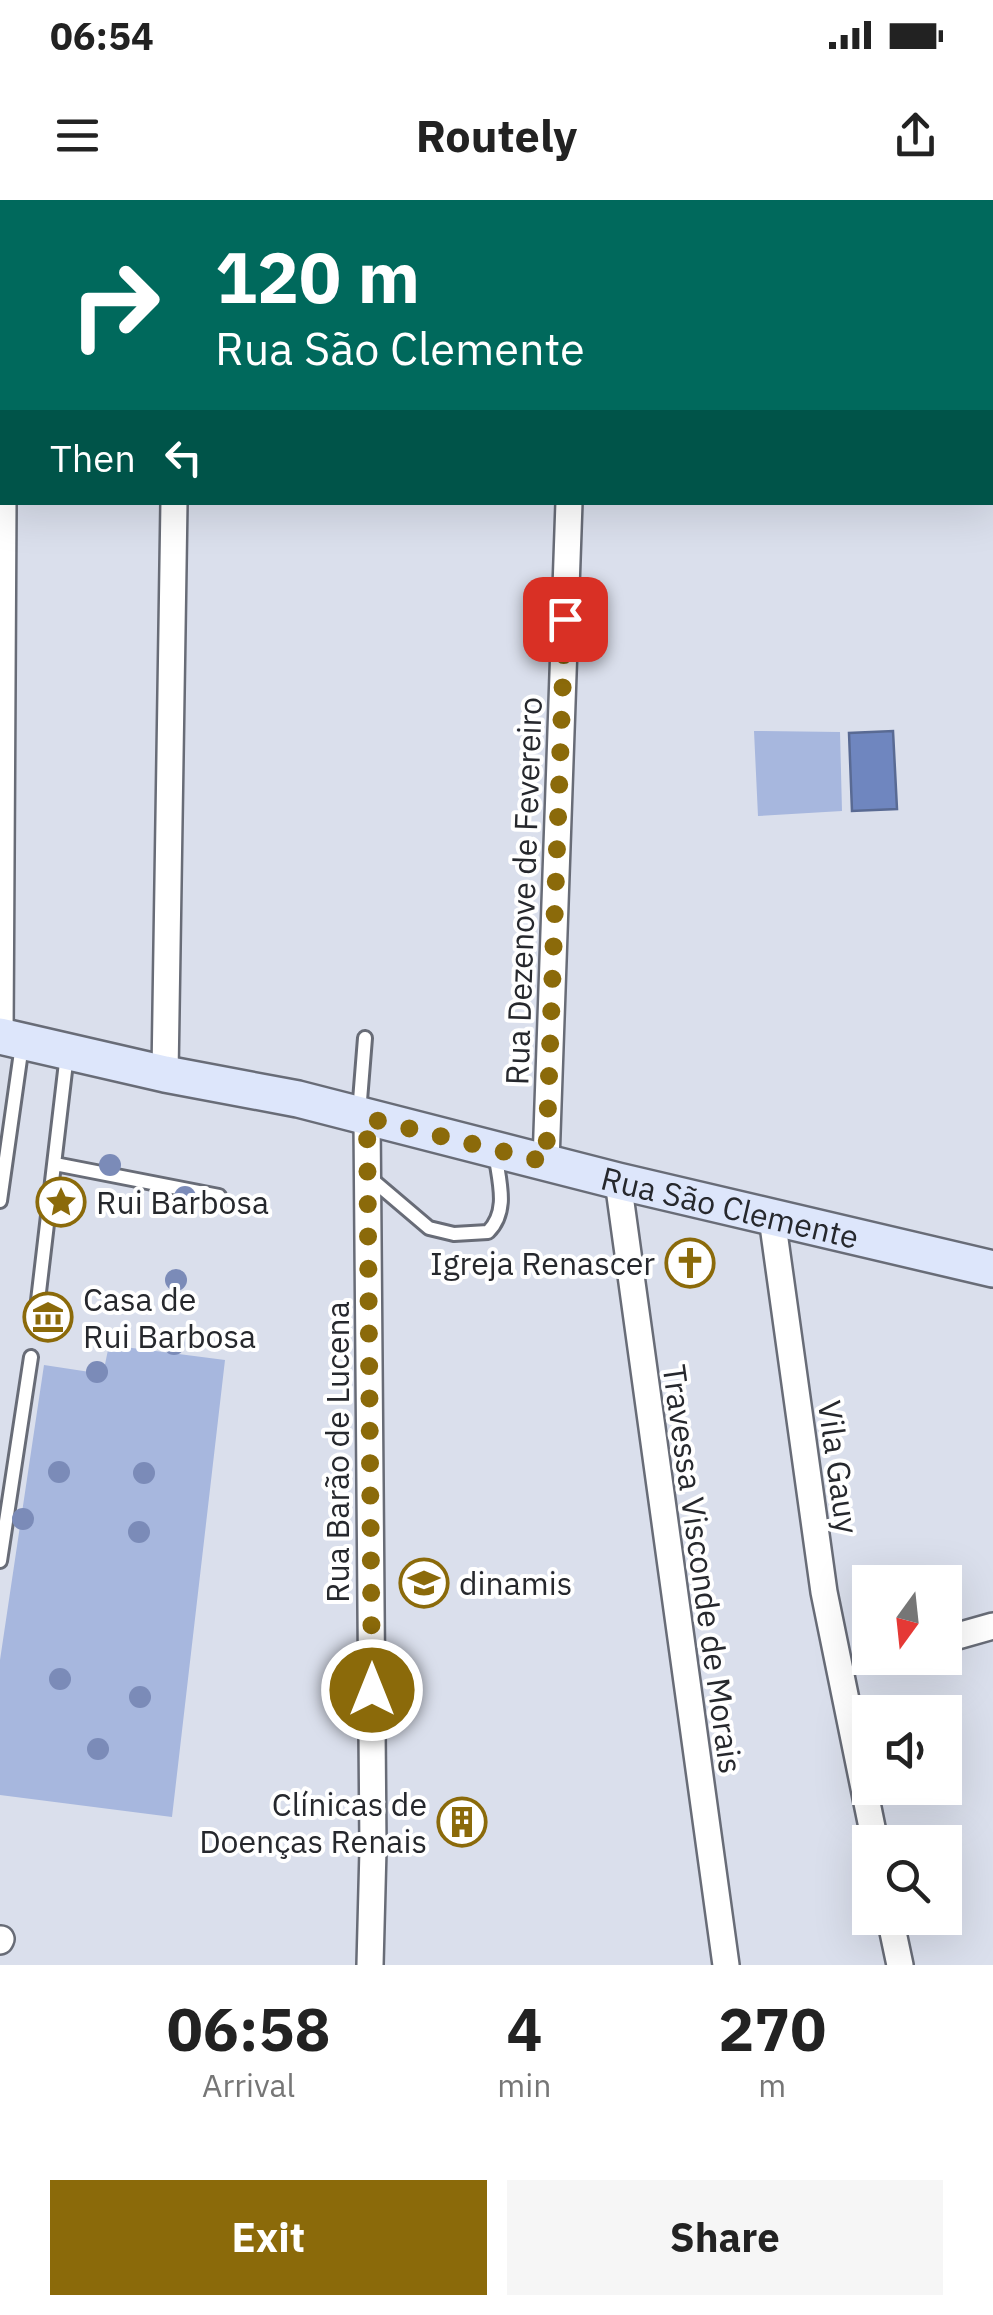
<!DOCTYPE html>
<meta charset="utf-8">
<style>
:root{--surface:#fff;--page:#f6f6f6;--text:#222;--muted:#767676;--accent:#8b6a0a}
body{margin:0;font-family:"IBM Plex Sans",sans-serif;background:var(--page);color:var(--text);height:100vh;display:flex;flex-direction:column;font-size:38px;white-space:nowrap}
*{box-sizing:border-box;margin:0}
p{font-size:32px;color:var(--muted)}
.icon{flex:none;width:55px;height:55px;fill:none;stroke:currentColor;stroke-width:2;stroke-linecap:round;stroke-linejoin:round}
.map{position:relative;height:1765px;overflow:hidden}
.details{display:flex;flex-direction:column;background:var(--surface);flex:1}
.details>*{flex:none}
.top-card{position:absolute;left:0px;top:0px;width:995px;height:305px;box-shadow:0 10px 40px #0002;background:#00695c;color:#fff;overflow:hidden}
.needle{width:65px;rotate:195deg}
.buttons{position:absolute;left:852px;top:1365px;display:grid;gap:20px}
.buttons a{display:grid;place-items:center;width:110px;height:110px;border-radius:0px;background:var(--surface);box-shadow:0 10px 40px #0002;font-size:50px}
.pin{position:absolute;display:grid;place-items:center;width:85px;height:85px;color:#fff;margin:-42px;border-radius:20px;box-shadow:0 5px 15px #0006}
.me{position:absolute;width:110px;margin:-55px;rotate:0deg;stroke-linejoin:round;filter:drop-shadow(0 0 8px #0008)}
.turn{display:flex;align-items:center;gap:35px;height:210px;padding:0 50px;font-size:45px}
.turn .icon{width:130px;height:130px;stroke-width:2.5}
.turn b{display:block;font-size:70px;line-height:85px}
.then{display:flex;align-items:center;height:95px;padding:0 50px;background:#0003;gap:20px;font-size:38px}
.eta{display:flex;justify-content:space-evenly;align-items:center;height:170px;text-align:center}
.eta b{font-size:60px;font-weight:700;line-height:70px}
.primary-button{display:flex;gap:20px;margin-top:auto;padding:20px 50px}
.primary-button a{flex:1;height:115px;border-radius:0px;background:var(--accent);color:#fff;font-size:40px;font-weight:700;line-height:115px;text-align:center}
.primary-button a+a{background:var(--page);color:var(--text)}
.status{display:flex;justify-content:space-between;align-items:center;height:70px;padding:0 50px;background:var(--surface);direction:ltr}
.status svg{height:28px;fill:currentColor}
header{display:flex;justify-content:space-between;align-items:center;height:130px;padding:0 50px;background:var(--surface);font-size:45px;font-weight:700}
.map>svg:first-child{display:block}
.green{fill:#a7b7de}
.water{fill:#6f86bf;stroke:#596a93;stroke-width:2.5}
.lines{fill:none;stroke-linecap:round;stroke-linejoin:round}
.service-casing{stroke:#686c77;stroke-width:18}
.minor-casing{stroke:#686c77;stroke-width:30}
.secondary-casing{stroke:#686c77;stroke-width:40}
.service{stroke:#fff;stroke-width:12}
.minor{stroke:#fff;stroke-width:25}
.secondary{stroke:#dde6fb;stroke-width:35}
.tree{fill:#7b8bb8}
.route{stroke:#8b6a0a;stroke-width:18;stroke-dasharray:0 32.4}
.labels{text-anchor:middle;dominant-baseline:central;stroke-width:8;stroke-linejoin:round;paint-order:stroke}
.street-label{font-size:32px;fill:#26282d;stroke:#fff}
.poi-label{font-size:32px;fill:#26282d;stroke:#fff;text-anchor:start}
</style>
<div class="status"><b>06:54</b><svg viewBox="0 0 49 12"><path d="M0 12V9h3v3zM5 12V6h3v6zM10 12V3h3v9zM15 12V0h3v12zM26 1h20v11H26zM47 4h2v5h-2z"/></svg></div>
<header><svg class="icon" aria-label="menu" viewBox="0 0 24 24"><path d="M4 6h16M4 12h16M4 18h16"/></svg>Routely<svg class="icon" aria-label="share" viewBox="0 0 24 24"><path d="M12 15V3M7 8l5-5 5 5M5 13v7h14v-7"/></svg></header>
<div class="map">
<svg width="993" height="1765" viewBox="0 0 993 1765">
<rect width="100%" height="100%" fill="#dadfec"/>
<path class="green" d="M754,531L840,532L842,611L758,616Z
M109,1145L225,1160L172,1617L0,1595V1460L44,1165L103,1174Z"/>
<path class="water" d="M893,531L897,609L852,611L849,533Z"/>
<g class="lines">
<g class="service-casing">
<path id="service" d="M579,1L654,2
M755,2V0
M359,913L365,838
M55,964L219,996
M369,977L429,1028L454,1034L488,1032C510,1010 498,979 495,951
M0,1001L22,845
M37,1109L67,854
M0,1361L31,1157"/>
</g>
<g class="minor-casing">
<path id="minor" d="M990,0V2
M14,2V0
M579,2V0
M992,40L993,48
M0,836L3,302
M165,874L174,302
M367,918L373,1649L370,1765
M546,962L569,302
M618,981L726,1765
M772,1018L824,1392L875,1642
M954,1437L993,1426
M890,1718L900,1765
M0,1741L1,1739"/>
</g>
<g class="secondary-casing">
<g id="secondary">
<path id="s1" d="M0,836L165,874L298,899L618,981L993,1069"/>
</g>
</g>
<use href="#service" class="service"/>
<use href="#minor" class="minor"/>
<use href="#secondary" class="secondary"/>
</g>
<g class="tree">
<circle cx="110" cy="965" r="11"/>
<circle cx="185" cy="997" r="11"/>
<circle cx="176" cy="1080" r="11"/>
<circle cx="174" cy="1144" r="11"/>
<circle cx="97" cy="1172" r="11"/>
<circle cx="59" cy="1272" r="11"/>
<circle cx="144" cy="1273" r="11"/>
<circle cx="23" cy="1319" r="11"/>
<circle cx="139" cy="1332" r="11"/>
<circle cx="60" cy="1479" r="11"/>
<circle cx="140" cy="1497" r="11"/>
<circle cx="98" cy="1549" r="11"/>
</g>
<g class="lines">
<path class="route" d="M372,1490L367,918L546,962L565,419"/>
</g>
<defs>
<g id="sight-ring" transform="scale(2.5)"><circle r="9.5" fill="#fff" stroke="#8b6a0a" stroke-width="1.5"/><path d="M0-6L1.8-2.2L6-1.7L2.9 1.2L3.7 5.4L0 3.3L-3.7 5.4L-2.9 1.2L-6-1.7L-1.8-2.2Z" fill="#8b6a0a"/></g>
<g id="church-ring" transform="scale(2.5)"><circle r="9.5" fill="#fff" stroke="#8b6a0a" stroke-width="1.5"/><path d="M-1.2-6h2.4v3.5h3.3v2.4h-3.3V6h-2.4V-.1h-3.3v-2.4h3.3Z" fill="#8b6a0a"/></g>
<g id="museum-ring" transform="scale(2.5)"><circle r="9.5" fill="#fff" stroke="#8b6a0a" stroke-width="1.5"/><path d="M0-6L6-3V-2H-6V-3ZM-5-1h2V3h-2ZM-1-1h2V3h-2ZM3-1h2V3H3ZM-6 4H6V6H-6Z" fill="#8b6a0a"/></g>
<g id="school-ring" transform="scale(2.5)"><circle r="9.5" fill="#fff" stroke="#8b6a0a" stroke-width="1.5"/><path d="M0-5L7-2L0 1L-7-2ZM-4 1L0 2.5L4 1V4Q0 6-4 4Z" fill="#8b6a0a"/></g>
<g id="building-ring" transform="scale(2.5)"><circle r="9.5" fill="#fff" stroke="#8b6a0a" stroke-width="1.5"/><path d="M-4-6H4V6H1V3H-1V6H-4ZM-2.5-4.3h1.7v1.8h-1.7ZM.8-4.3h1.7v1.8H.8ZM-2.5-1h1.7V.8h-1.7ZM.8-1h1.7V.8H.8Z" fill="#8b6a0a"/></g>
</defs>
<g fill-rule="evenodd">
<use href="#sight-ring" x="61" y="1002"/>
<use href="#church-ring" x="690" y="1063"/>
<use href="#museum-ring" x="48" y="1117"/>
<use href="#school-ring" x="424" y="1383"/>
<use href="#building-ring" x="462" y="1622"/>
</g>
<g class="labels">
<g class="street-label">
<text transform="translate(523 691) rotate(-88)">Rua Dezenove de Fevereiro</text>
<text stroke="none"><textPath href="#s1" startOffset="750">Rua São Clemente</textPath></text>
<text transform="translate(337 1252) rotate(-90)">Rua Barão de Lucena</text>
<text transform="translate(839 1267) rotate(82)">Vila Gauy</text>
<text transform="translate(703 1369) rotate(82)">Travessa Visconde de Morais</text>
</g>
<g class="poi-label">
<text x="96" y="1002">Rui Barbosa</text>
<text x="655" y="1063" text-anchor="end">Igreja Renascer</text>
<text x="83" y="1099">Casa de<tspan x="83" dy="37">Rui Barbosa</tspan></text>
<text x="459" y="1383">dinamis</text>
<text x="427" y="1604" text-anchor="end">Clínicas de<tspan x="427" dy="37">Doenças Renais</tspan></text>
</g>
</g>
</svg>
<div class="buttons">
<a><svg class="needle" viewBox="-14 -14 28 28"><path d="M0-13l5 13h-10z" fill="#e53935"/><path d="M0 13l5-13h-10z" fill="#767676"/></svg></a>
<a><svg class="icon" aria-label="sound" viewBox="0 0 24 24"><path d="M4 9h4l5-4v14l-5-4H4zM17 9q2 3 0 6"/></svg></a>
<a><svg class="icon" aria-label="search" viewBox="0 0 24 24"><circle cx="10" cy="10" r="6"/><path d="M15 15l6 6"/></svg></a>
</div>
<div class="pin" style="left:565px;top:419px;background:#d93025"><svg class="icon" aria-label="arrive" viewBox="0 0 24 24"><path d="M6 21V4h12l-3 4 3 4H6"/></svg></div>
<svg class="me" style="left:372px;top:1490px" viewBox="-20 -20 40 40"><circle r="17" fill="#8b6a0a" stroke="#fff" stroke-width="3"/><path d="M0-11L8 9 0 5-8 9z" fill="#fff"/></svg>
<div class="top-card">
<div class="turn"><svg class="icon" aria-label="right" viewBox="0 0 24 24"><path d="M7 20v-9h11M14 6l5 5-5 5"/></svg><div><b>120 m</b>Rua São Clemente</div></div>
<div class="then">Then<svg class="icon" aria-label="left" viewBox="0 0 24 24"><path d="M17 20v-9H6M10 6l-5 5 5 5"/></svg></div>
</div>
</div>
<section class="details">
<div class="eta">
<div><b>06:58</b><p>Arrival</p></div>
<div><b>4</b><p>min</p></div>
<div><b>270</b><p>m</p></div>
</div>
<div class="primary-button"><a>Exit</a><a>Share</a></div>
</section>
